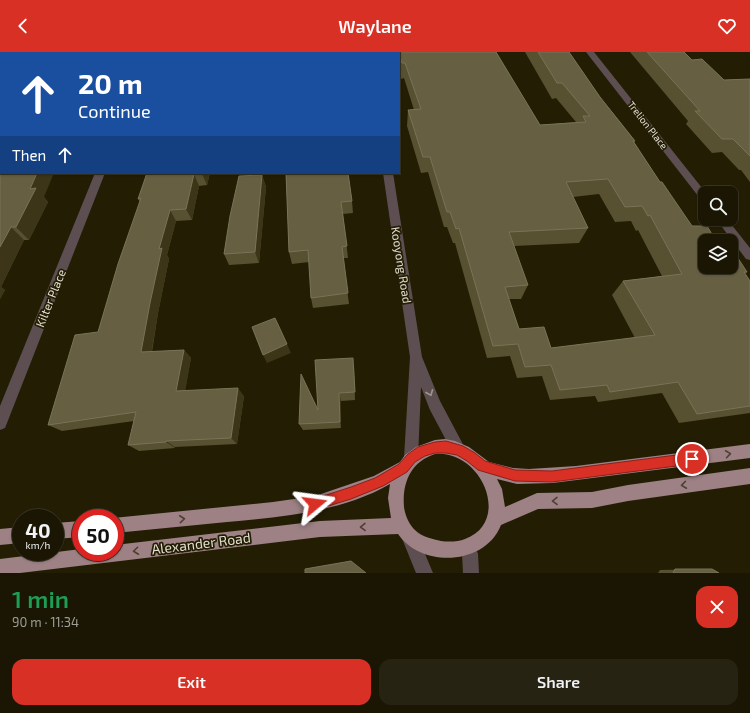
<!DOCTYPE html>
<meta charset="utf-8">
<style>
:root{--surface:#1a1603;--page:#272312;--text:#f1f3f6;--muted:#9f9f9a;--line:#383525;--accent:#d93025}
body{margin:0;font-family:"Exo 2",sans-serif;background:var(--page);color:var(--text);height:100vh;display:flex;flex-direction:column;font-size:15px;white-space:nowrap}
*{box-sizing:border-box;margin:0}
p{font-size:13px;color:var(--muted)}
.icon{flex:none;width:22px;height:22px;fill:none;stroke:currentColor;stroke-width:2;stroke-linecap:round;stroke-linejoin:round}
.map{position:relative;height:521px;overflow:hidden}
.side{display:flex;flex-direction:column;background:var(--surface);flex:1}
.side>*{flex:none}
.banner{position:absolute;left:0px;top:0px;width:400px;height:122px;box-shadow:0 1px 3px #0004,0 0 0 1px var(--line);background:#1a4fa0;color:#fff;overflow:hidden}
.fabs{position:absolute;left:698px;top:134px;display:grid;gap:8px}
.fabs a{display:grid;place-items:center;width:40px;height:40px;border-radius:8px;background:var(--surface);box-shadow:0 1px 3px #0004,0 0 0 1px var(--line);font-size:20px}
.speed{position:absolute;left:12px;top:457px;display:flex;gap:8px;font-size:20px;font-weight:700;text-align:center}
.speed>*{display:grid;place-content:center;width:52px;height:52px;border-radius:50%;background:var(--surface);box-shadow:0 1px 3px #0004,0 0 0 1px var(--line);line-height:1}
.speed small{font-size:10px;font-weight:400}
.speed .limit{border:6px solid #d22;background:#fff;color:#111}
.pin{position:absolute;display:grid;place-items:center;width:34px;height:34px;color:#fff;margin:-17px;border:2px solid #fff;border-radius:50%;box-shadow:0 1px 4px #0007}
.me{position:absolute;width:44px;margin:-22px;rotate:74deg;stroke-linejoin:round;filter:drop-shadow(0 0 3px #0008)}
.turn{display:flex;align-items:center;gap:14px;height:84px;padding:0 12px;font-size:18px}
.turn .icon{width:52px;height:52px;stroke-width:2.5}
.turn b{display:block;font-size:28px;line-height:34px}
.then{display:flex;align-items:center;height:38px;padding:0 12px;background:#0003;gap:8px;font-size:15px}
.round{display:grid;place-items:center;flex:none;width:42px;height:42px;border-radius:12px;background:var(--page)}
.head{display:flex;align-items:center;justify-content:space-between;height:68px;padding:0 12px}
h1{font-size:24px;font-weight:600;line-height:30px;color:#1e9e55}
.action{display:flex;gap:8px;margin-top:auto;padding:8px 12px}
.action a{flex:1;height:46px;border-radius:12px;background:var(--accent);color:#fff;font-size:16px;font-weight:600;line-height:46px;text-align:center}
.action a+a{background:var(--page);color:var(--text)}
header{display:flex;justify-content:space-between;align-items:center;height:52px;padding:0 12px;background:var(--accent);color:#fff;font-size:18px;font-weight:600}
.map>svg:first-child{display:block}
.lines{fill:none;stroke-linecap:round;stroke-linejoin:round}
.minor{fill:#5d4f51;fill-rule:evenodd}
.major{fill:#9d8185;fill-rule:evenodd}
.wall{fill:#575031;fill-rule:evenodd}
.shaded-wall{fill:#3c3518}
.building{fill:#665f42;stroke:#797358;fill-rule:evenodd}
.oneway{stroke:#9f9690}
.oneway2{stroke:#4e4031}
.route{fill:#d93025;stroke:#8d1f18}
.labels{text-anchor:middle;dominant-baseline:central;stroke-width:3.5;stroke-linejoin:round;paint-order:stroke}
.far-street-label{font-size:10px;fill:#e1decf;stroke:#231d04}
.street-label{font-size:12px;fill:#e1decf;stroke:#231d04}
.near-street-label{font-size:14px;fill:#e1decf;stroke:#231d04}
</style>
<header><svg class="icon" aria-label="back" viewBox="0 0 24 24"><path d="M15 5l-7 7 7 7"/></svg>Waylane<svg class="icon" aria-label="heart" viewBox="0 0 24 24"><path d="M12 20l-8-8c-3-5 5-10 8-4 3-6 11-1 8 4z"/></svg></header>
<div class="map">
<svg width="750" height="521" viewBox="0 0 750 521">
<rect width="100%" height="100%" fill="#231d04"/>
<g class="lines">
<path class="minor" d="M362,0H370V1H362Z
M586,0H594L706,141L705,150L702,149Z
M95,121H105L7,371L5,376L0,378V354Z
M383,121H393L422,305L440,349L466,398L464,403L459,405L454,403L430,358L421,335L418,406L416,411L411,413L406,411L404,406L410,305Z
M716,167H727L750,196V208L746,207Z
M409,476L415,478L433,521H416L401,484L403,478Z
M470,494L476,496L478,502L479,521H463L462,502L464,496Z"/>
<path class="major" d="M445,387L455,389L469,395L489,410L513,416L529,417L576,414L750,392V406L553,431L517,432L497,427L502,437L505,455L537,441L592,440L628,433L750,416V432L628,449L592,456L538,457L501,473C485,514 421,516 398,482L320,485L20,521H0V507L81,497V500H115V493L320,469L391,466L388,446L390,432C342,460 281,465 227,470C190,474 152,477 115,481V466H113L273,450L315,444L374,424L400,410L405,403L416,395L435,388ZM435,402C482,398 512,470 465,487C458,490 448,490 441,489C433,487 422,485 416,479C409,473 405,463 404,455C402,430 411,410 435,402Z
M81,469V485L55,487V471Z
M21,475V491L0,493V477Z"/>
</g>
<path class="wall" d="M393,0H496L540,73L576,70L556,46L552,47L525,0H569L600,45L635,89L634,90L660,130L692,174L705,189L747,220L745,222L750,229V361L679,371L662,341L598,350L595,344L550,348L542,324L517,326L510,304L487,306L455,191H453L447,175H444L428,120L421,121L407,74L408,58H414L404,26L401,27L399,20V1H393ZM599,142L615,170L631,169L636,179L638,178L662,224L623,229L612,243L635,286L551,296L519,277L509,247H521L528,233L514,194L579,191L588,176L573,145Z
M630,0H684L692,8L724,28L750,27V130L741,118H739L722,100L712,101L686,72L688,69Z
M0,31L1,38V47L0,46Z
M0,112L44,145L48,150L29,188H24L1,235L5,238L0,247Z
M147,121H210L207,133L199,134L192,168L176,169L167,203L169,207L158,261L152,300L184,298L191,306L185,338L244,344L237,392L175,395V396L139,399L128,393L134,369L62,379L48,373L98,280L140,150L138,147Z
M286,121L352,149L353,161L343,162L348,206H343L349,252L313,256L311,246L309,210L292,212L289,200Z
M262,123L266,135L259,211L229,213L224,202Z
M354,314L355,348L341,349V376L303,378L299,372L318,358Z
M712,517L719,521H658L660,518Z"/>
<path class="shaded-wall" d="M84,0H99L98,1H83Z
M37,121H54L44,145L48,150L29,188L16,175L30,137Z
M203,121H210L207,133L202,122Z
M194,122L199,134L192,168L186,157Z
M262,123L266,135L259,211L255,200Z
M170,158L176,169L167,203L169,207L158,261L150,309L141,300L159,197Z
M11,175L24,188L1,235L5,238L0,247V195Z
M287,292L291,301L267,311L263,303Z
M184,298L191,306L184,346L176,339Z
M238,336L244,344L237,392L231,386Z
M339,341L341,349V376L340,370Z
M166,389L175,395V396L166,390Z"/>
<path class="building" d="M22,0H84L83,1H21Z
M183,0H227L226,1H182Z
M293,0H331H329V1H293Z
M398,0H496L540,73L586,70L583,64H590L562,31H557L538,0H569L600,45L635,89H633L660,130H662L692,174H707L716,189H705V215H731V200H734L747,220H744L750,229V354L697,362L678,330L610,340L607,333L560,338L551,313L525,315L518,292L493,294L459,176L456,177L450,160H447L430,105H423L408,58L421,57L405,11H402ZM608,127L625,155L642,154L648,164L650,163L682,222L623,229L655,283L551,296L544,275L519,277L505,235L528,233L509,180L588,176L566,130Z
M647,0H684L692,8L702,7L724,28L750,27V104L733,87H722L695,59H700Z
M1,30V38H0V31Z
M1,110V121H37L30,137L36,136L16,175H11L0,195V112Z
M147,121H203L202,122H194L186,157L170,158L159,197L162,196L150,251L141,300L184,298L176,339L238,336L231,386L166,389V390L128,393L136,360L48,373L75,283L98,280L118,212L141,146L138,147Z
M286,121H348L352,149L341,150L347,194L342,195L348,241L311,246L308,198L289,200Z
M262,123L255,200L224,202L230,164L239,124Z
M275,266L287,292L263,303L252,275Z
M353,306L355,340L339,341L340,370L299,372L301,322L318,358L315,308Z
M351,509L366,521H305V517Z
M675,517H712L719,521H673Z"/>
<defs><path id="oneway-chevron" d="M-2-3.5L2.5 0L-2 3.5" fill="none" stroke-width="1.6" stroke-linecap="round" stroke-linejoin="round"/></defs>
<use class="oneway" href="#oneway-chevron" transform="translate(430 341) rotate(68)"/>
<g class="oneway2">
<use href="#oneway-chevron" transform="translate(728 402) rotate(-8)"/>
<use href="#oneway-chevron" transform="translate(684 433) rotate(172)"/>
<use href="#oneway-chevron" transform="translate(555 449) rotate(179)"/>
<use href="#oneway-chevron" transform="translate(182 467) rotate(-6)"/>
<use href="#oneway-chevron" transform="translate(363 475) rotate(179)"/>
<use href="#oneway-chevron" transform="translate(136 499) rotate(173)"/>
</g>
<path class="route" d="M446,389L463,394L475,401L485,409L515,418L552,419L692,401L696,403L698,407L696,411L692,412L552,430L515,429L478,418L467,409L457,403L446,401H435L425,404L415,410L407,420L383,434L351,447L315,458L311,456L309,452L311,448L351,435L375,426L399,412L408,402L418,395L435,390Z"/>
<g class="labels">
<g class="far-street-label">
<text transform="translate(648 73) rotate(52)">Trelion Place</text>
</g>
<g class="street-label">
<text transform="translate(402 213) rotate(81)">Kooyong Road</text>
<text transform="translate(50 246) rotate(-68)">Kilter Place</text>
</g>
<g class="near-street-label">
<text transform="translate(201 491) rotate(-7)">Alexander Road</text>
</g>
</g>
</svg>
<div class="fabs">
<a><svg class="icon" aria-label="search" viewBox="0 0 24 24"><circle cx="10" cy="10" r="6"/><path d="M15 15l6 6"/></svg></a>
<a><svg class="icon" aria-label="layers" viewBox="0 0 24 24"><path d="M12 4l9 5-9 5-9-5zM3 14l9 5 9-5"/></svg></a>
</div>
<div class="speed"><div>40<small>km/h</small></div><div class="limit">50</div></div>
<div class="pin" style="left:692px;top:407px;background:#d93025"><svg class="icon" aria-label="arrive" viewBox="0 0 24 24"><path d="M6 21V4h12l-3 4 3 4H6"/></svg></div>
<svg class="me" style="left:315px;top:452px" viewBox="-20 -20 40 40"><path d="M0-17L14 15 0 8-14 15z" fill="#d93025" stroke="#fff" stroke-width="4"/></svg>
<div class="banner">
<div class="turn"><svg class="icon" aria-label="ahead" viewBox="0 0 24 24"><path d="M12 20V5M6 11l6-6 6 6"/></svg><div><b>20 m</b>Continue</div></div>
<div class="then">Then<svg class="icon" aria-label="ahead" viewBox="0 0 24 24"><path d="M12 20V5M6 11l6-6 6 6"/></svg></div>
</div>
</div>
<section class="side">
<div class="head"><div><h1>1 min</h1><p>90 m · 11:34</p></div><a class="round" style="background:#d93025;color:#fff"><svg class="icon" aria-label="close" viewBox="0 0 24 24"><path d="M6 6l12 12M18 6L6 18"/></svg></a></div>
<div class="action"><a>Exit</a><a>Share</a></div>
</section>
